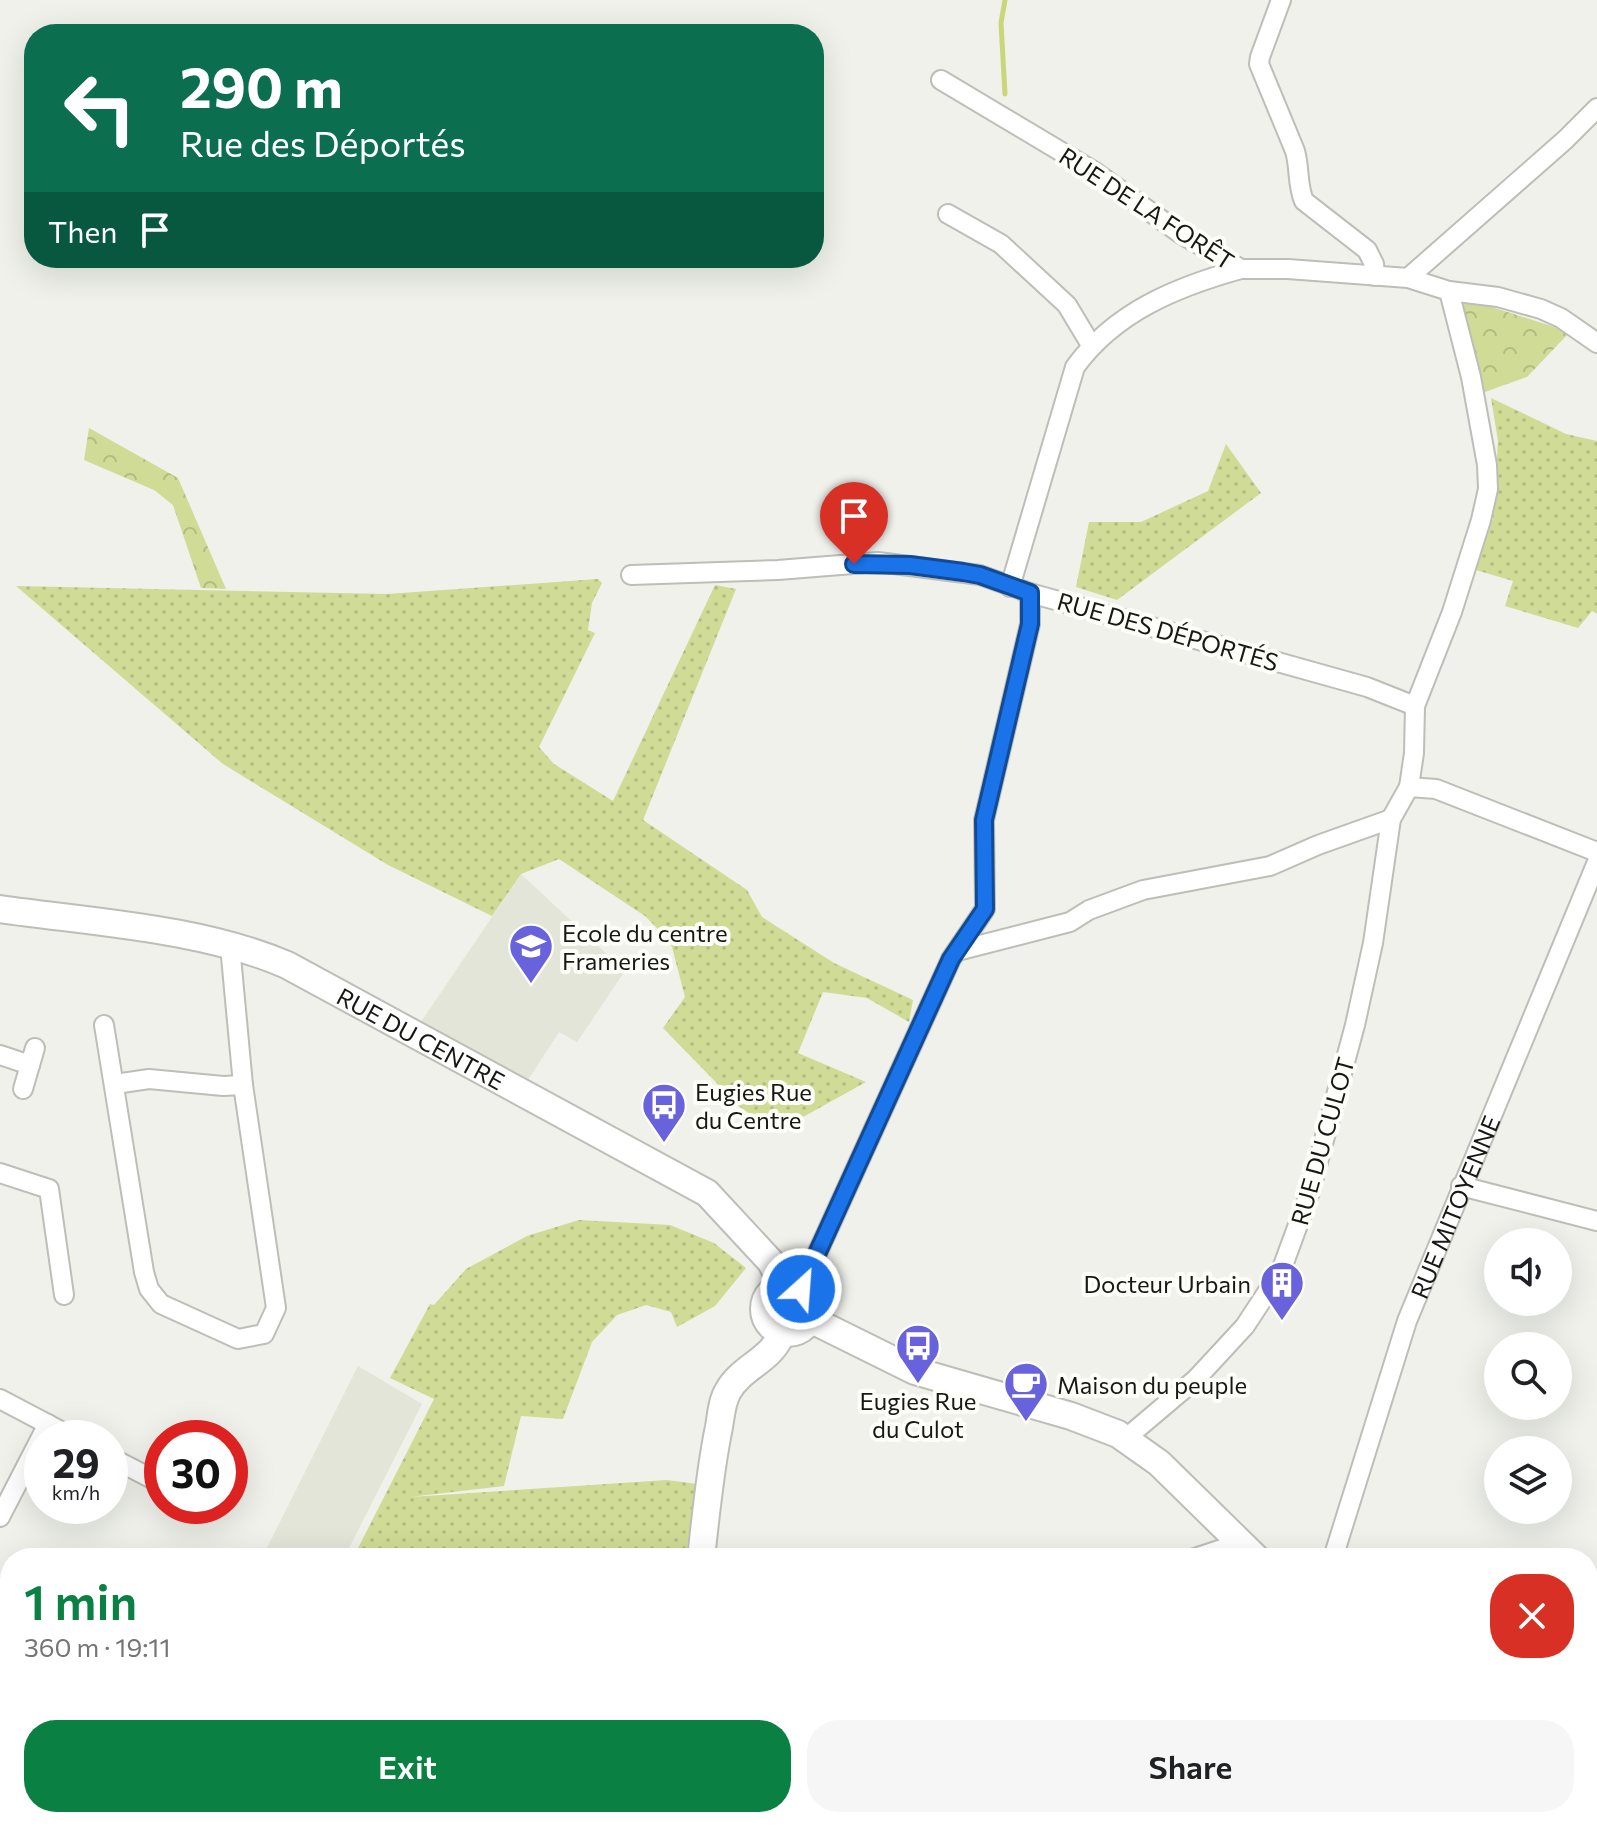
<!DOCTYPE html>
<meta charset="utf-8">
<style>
:root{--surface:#fff;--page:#f6f6f6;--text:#202124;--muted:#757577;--accent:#0b8043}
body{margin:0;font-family:Commissioner,sans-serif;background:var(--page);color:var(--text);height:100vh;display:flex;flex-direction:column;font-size:30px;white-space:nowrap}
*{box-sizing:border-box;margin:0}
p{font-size:26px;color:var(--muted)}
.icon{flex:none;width:44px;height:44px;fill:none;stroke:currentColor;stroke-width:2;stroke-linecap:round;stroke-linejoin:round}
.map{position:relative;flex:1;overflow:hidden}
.drawer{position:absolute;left:0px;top:1548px;width:1598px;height:280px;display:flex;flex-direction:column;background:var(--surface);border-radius:32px 32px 0 0;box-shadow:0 8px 32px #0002}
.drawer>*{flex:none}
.guide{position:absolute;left:24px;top:24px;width:800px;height:244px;border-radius:32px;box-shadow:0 8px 32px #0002;background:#0b6e4f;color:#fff;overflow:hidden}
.tools{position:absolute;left:1484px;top:1228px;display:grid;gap:16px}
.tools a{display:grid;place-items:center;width:88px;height:88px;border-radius:50%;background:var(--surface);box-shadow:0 8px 32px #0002;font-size:40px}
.speed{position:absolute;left:24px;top:1420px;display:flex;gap:16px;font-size:40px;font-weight:700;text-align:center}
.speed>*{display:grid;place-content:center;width:104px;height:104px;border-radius:50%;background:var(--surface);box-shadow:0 8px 32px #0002;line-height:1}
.speed small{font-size:20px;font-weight:400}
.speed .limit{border:12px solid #d22;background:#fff;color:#111}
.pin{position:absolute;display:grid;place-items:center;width:68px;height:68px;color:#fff;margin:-82px -34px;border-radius:50% 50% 50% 0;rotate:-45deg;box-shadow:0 0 8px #0007}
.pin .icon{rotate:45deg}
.me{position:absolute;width:88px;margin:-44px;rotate:26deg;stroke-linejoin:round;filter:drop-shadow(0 0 6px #0008)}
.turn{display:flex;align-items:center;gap:28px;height:168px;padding:0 24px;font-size:36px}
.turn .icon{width:104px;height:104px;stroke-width:2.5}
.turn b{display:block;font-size:56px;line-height:68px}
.then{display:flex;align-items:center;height:76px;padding:0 24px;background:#0003;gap:16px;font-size:30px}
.round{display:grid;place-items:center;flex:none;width:84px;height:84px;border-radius:32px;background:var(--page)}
.headline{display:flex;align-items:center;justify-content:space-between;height:136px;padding:0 24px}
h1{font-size:48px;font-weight:600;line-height:60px;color:var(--accent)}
.cta{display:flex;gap:16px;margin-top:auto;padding:16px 24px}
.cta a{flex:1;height:92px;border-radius:32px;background:var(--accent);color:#fff;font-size:32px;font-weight:600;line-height:92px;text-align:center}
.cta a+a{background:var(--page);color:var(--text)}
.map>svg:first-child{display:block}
.built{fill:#e2e5d7}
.grass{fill:url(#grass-dots)}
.forest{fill:url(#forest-crowns)}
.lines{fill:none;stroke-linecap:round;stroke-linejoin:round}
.stream{stroke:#cad67a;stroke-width:5}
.street-casing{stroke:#bdbeb7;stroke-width:22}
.secondary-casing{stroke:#bdbeb7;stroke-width:30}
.street{stroke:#fff;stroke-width:18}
.secondary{stroke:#fff;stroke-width:26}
.route-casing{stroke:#114b97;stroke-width:20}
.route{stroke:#1a73e8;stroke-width:14}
.labels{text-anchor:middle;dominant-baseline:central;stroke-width:8;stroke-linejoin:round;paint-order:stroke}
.street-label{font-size:24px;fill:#171715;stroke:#fdfef7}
.poi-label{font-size:24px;fill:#171715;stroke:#fdfef7;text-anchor:start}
</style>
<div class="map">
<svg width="1597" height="1828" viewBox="0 0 1597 1828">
<defs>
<pattern id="grass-dots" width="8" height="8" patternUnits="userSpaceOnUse" patternTransform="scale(2)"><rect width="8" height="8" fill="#d0db95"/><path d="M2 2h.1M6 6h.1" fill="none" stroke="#b2bb80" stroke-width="1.8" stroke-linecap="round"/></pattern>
<pattern id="forest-crowns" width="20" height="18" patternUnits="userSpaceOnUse" patternTransform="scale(2)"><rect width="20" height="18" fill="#d0db95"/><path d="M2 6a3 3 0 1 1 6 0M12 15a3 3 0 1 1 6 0" fill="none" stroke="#b2bb80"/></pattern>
</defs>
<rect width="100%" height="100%" fill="#eff1ea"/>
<path class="built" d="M521,874L625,971L577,1042L559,1032L524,1086L421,1022Z
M358,1366L422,1404L344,1558H262Z
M0,1751L10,1756V1818H180L175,1828H0Z"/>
<path class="grass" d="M1491,398L1566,434L1597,441V614L1592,611L1578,628L1505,606L1513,581L1476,570L1493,518L1498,441Z
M1226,444L1261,493L1117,600L1076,587L1089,522H1141L1208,491Z
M598,579L602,583L592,603L588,630L595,633L539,747L554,764L613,801L715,585L736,589L643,820L747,890L762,917L834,963L913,1000L909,1022L867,998L823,992L798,1053L866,1082L776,1132L740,1107L663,1028L685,997L672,947L658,929L645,916L559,859L521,874L492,916L388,865L223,764L16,586L387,594Z
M579,1220L670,1225L714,1243L746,1268L715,1306L677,1327L671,1312L646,1305L617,1315L592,1342L563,1419L521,1416L504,1486L410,1497L667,1480L697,1484L685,1558H353L434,1399L390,1378L430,1304L434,1305L466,1269L527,1236Z"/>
<path class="forest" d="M1470,300L1570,332L1527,377L1482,393L1461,305Z
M89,428L178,478L226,589L201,588L173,505L154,490L84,460Z"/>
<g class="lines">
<path class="stream" d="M1005,94L1001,23L1005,0"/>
<g class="street-casing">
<g id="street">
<path d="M1281,0L1260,57L1259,64L1295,151C1300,168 1297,185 1304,201L1367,250L1374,264L1375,276"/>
<path d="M941,80L1095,172L1181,234L1241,269H1288L1408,278L1449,291L1498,297L1541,309L1561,318L1597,343"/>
<path d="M948,214L1001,244L1067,305L1091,345"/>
<path d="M1408,278L1565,140L1597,108"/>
<path d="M631,575L778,570L878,562L980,575L1030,593L1367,687L1415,706"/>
<path d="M1010,587L1075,367C1115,312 1176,287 1241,269"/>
<path d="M1409,787L1436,789L1597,852"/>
<path d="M957,951L1070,922L1089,910L1143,890L1270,866L1318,845L1391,819"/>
<path d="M104,1025L144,1272L149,1289L161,1304L238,1339L264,1334L276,1308L243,1085L230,946"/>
<path d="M0,1055L30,1065"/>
<path d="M115,1084L149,1079L223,1086L243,1085"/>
<path d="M23,1089L35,1048"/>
<path d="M0,1173L49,1189L64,1295"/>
<path d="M1461,1186L1597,1221"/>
<path d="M801,1289L951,959L985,909L984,820L1030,624V593"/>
<path d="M0,1399L74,1438"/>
<path d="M1125,1439L1196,1379L1245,1326L1281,1271L1310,1192L1355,1025L1373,943L1391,819L1409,787L1414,753L1415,706L1452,612L1481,520L1488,489L1487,465L1471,377L1449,291"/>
<path d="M110,1457L162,1484"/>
<path d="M204,1506L206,1507"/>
<path d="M0,1517L48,1424"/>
<path d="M1195,1558L1240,1543"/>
<path id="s1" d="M1333,1558L1407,1321L1597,862"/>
<path d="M0,1623L10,1628"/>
<path d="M1588,1736L1597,1691"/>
<path d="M345,1818L360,1828"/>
<path d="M188,1828L193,1818"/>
<path d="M1569,1828L1571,1818"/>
</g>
</g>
<g class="secondary-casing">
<g id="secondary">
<path id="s2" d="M0,909C91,922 202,928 287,965L707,1193L771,1262L783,1286"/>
<circle cx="788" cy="1309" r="24"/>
<path d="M810,1319L915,1371L1071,1416L1118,1434L1159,1463L1256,1558"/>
<path d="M701,1558C706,1514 710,1470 719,1427C721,1415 722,1401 728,1391C742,1366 773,1360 782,1332"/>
<path d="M1434,1818L1435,1828"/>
<path d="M693,1828L694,1818"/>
</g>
</g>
<use href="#street" class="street"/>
<use href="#secondary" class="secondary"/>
</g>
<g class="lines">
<g class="route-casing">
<path id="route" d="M801,1289L951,959L985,909L984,820L1030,624V593L980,575L963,572L910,565L854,564"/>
</g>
<use href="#route" class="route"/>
</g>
<defs>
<g id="school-pin" transform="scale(2.3)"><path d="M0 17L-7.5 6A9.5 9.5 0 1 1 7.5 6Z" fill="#6863dc" stroke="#fdfef7"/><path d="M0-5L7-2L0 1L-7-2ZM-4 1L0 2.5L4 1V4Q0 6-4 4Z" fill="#fff"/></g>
<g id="bus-pin" transform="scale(2.3)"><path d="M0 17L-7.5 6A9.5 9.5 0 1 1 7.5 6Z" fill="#6863dc" stroke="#fdfef7"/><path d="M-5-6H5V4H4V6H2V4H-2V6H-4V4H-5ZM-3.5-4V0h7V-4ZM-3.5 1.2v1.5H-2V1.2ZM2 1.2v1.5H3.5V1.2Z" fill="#fff"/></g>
<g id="building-pin" transform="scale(2.3)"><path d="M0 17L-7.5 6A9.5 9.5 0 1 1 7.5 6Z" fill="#6863dc" stroke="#fdfef7"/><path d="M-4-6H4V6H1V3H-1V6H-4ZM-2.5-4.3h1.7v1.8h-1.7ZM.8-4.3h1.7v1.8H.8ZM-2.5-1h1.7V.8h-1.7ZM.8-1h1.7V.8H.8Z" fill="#fff"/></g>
<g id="cafe-pin" transform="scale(2.3)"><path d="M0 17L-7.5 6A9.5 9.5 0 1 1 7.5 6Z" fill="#6863dc" stroke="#fdfef7"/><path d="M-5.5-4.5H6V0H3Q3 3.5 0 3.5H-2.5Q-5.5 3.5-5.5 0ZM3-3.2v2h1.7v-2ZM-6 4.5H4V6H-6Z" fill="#fff"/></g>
</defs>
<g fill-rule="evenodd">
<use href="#school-pin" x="531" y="946"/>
<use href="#bus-pin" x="664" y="1105"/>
<use href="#building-pin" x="1282" y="1283"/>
<use href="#bus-pin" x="918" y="1346"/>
<use href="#cafe-pin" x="1026" y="1384"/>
</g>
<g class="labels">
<g class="street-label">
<text transform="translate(1147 208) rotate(33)">RUE DE LA FORÊT</text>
<text transform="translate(1168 631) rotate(16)">RUE DES DÉPORTÉS</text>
<text stroke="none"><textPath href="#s2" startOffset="446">RUE DU CENTRE</textPath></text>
<text transform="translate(1322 1141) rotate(-74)">RUE DU CULOT</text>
<text stroke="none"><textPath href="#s1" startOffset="372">RUE MITOYENNE</textPath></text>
</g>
<g class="poi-label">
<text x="562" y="932">Ecole du centre<tspan x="562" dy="28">Frameries</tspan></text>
<text x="695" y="1091">Eugies Rue<tspan x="695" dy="28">du Centre</tspan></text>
<text x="1251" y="1283" text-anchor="end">Docteur Urbain</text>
<text x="1057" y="1384">Maison du peuple</text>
<text x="918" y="1400" text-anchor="middle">Eugies Rue<tspan x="918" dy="28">du Culot</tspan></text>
</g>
</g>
</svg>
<div class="tools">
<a><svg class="icon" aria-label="sound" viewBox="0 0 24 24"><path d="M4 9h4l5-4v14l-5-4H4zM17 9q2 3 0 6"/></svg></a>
<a><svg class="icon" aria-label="search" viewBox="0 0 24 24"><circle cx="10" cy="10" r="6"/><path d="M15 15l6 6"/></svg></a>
<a><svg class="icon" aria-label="layers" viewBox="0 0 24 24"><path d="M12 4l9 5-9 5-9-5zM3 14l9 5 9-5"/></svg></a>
</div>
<div class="speed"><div>29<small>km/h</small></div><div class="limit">30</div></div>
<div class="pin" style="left:854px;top:564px;background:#d93025"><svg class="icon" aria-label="arrive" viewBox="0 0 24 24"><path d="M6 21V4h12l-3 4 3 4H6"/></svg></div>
<svg class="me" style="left:801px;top:1289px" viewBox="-20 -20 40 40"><circle r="17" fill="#1a73e8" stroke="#fff" stroke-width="3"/><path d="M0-11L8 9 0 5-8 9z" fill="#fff"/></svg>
<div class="guide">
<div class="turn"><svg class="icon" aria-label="left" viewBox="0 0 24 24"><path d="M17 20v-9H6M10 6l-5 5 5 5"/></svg><div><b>290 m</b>Rue des Déportés</div></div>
<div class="then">Then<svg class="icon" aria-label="arrive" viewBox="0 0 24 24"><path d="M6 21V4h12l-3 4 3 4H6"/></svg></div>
</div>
<section class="drawer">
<div class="headline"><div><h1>1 min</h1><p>360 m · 19:11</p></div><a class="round" style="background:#d93025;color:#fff"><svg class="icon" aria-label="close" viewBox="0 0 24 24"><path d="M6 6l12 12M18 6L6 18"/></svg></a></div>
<div class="cta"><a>Exit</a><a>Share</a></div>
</section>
</div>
